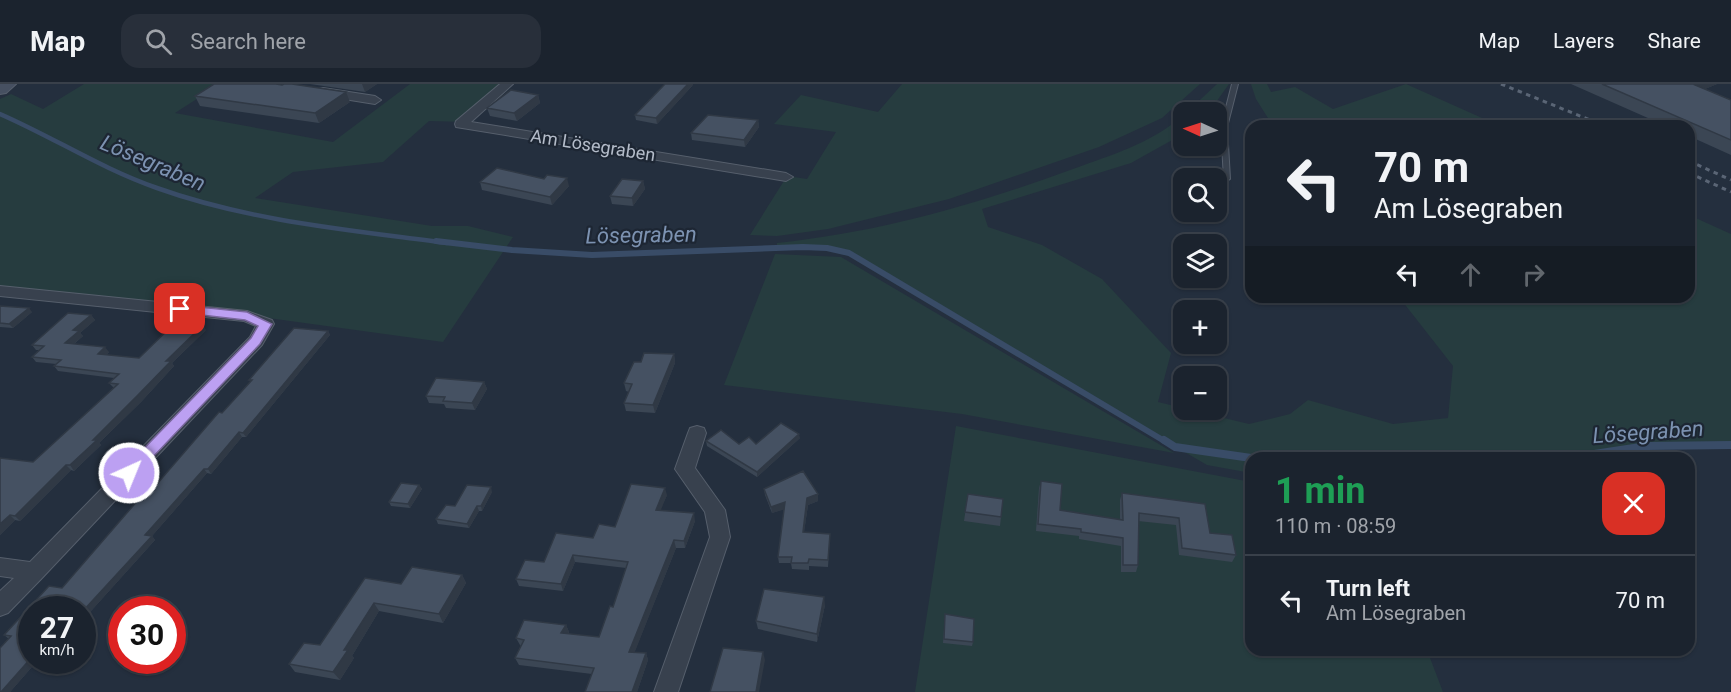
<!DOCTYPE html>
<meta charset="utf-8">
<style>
:root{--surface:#1b232e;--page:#282f3a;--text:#f1f3f6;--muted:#a0a4aa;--line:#39404a}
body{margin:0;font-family:Roboto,sans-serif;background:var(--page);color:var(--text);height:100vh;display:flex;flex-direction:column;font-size:22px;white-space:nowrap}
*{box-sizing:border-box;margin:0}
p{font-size:20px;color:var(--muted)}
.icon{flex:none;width:33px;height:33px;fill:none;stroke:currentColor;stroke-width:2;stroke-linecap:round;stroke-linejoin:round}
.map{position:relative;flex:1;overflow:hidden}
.sheet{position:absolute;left:1245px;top:368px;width:450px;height:204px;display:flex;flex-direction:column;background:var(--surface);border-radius:18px;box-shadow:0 2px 4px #0004,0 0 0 2px var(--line)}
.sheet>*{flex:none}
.banner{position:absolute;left:1245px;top:36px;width:450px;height:183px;border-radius:18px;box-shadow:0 2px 4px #0004,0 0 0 2px var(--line);background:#1b232e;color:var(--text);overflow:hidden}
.needle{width:39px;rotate:273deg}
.controls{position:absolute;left:1173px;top:18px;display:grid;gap:12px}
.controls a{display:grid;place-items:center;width:54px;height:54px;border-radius:12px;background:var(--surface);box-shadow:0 2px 4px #0004,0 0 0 2px var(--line);font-size:30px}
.speed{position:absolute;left:18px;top:512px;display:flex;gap:12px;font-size:30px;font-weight:700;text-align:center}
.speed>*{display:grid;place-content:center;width:78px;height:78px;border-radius:50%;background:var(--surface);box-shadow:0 2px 4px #0004,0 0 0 2px var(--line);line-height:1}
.speed small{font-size:15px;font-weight:400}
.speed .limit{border:9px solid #d22;background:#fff;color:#111}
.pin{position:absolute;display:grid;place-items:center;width:51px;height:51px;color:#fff;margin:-26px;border-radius:12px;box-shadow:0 3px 9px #0006}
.me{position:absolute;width:66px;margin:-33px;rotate:44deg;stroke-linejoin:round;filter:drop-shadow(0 0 4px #0008)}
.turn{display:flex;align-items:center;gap:21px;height:126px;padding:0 30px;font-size:27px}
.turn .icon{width:78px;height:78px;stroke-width:2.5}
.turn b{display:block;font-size:42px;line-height:51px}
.lanes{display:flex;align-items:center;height:57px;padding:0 30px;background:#0003;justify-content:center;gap:30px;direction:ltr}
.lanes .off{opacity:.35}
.round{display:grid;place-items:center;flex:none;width:63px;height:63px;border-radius:18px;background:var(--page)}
.overview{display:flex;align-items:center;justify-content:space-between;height:102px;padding:0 30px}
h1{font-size:36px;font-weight:700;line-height:45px;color:#1e9e55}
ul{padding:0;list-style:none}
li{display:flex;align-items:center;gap:18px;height:90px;padding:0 30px;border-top:2px solid var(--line)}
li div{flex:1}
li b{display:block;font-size:22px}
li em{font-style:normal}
header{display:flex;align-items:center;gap:36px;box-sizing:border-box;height:84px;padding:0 30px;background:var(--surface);border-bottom:2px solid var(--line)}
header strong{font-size:28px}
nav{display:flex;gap:33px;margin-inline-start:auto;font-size:21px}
.search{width:420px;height:54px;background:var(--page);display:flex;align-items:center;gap:15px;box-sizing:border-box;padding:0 21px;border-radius:18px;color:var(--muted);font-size:22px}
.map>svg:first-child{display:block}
.green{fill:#263c3f}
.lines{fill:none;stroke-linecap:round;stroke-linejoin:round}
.stream-far2{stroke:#394c67;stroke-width:4.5}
.stream-far1{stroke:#394c67;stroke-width:6}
.stream{stroke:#394c67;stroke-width:8}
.service-casing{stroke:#565f6c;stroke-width:2}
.minor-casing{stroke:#565f6c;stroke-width:2}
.secondary-casing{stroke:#565f6c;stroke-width:2}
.service{fill:#38414e;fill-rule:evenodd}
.minor{fill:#38414e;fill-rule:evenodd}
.secondary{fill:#465061;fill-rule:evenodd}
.rail{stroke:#5a6575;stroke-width:3;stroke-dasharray:4.5 4.5;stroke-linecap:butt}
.wall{fill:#3b4654}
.shaded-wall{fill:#303945}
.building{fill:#455162;stroke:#303945;stroke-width:1.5}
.route{fill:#bca0f2;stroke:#7a689d;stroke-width:1.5}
.labels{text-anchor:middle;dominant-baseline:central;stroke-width:4.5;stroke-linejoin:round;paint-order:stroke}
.far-street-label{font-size:18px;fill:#b4bcc9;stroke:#1d2633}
.water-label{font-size:22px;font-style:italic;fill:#7c92b1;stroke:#1d2633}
</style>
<header>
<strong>Map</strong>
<div class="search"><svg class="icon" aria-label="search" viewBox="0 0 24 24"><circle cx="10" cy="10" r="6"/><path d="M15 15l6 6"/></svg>Search here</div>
<nav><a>Map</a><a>Layers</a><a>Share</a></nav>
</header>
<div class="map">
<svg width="1731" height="608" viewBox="0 0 1731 608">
<rect width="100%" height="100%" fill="#242f3e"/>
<path class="green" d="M84,0H220L175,29L333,58L410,0H510L468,38L429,37L383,78L293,88L255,114L432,142H468L513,153L443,258L261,233L0,203V15L11,10L43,25Z
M902,0H1200L1162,34L1099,63L949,115L828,145L777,152L750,151L787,92L807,95L836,48L774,40L801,11L878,28Z
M1217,0H1229L1209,28H1187Z
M1251,0H1267L1271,8L1295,3L1333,25L1406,0L1500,42H1273L1256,15Z
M1183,31V50L1131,79L982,125L988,143L1042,161L1102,195L1171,269L1158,318L1249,340L1290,330L1308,316L1393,340L1448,334L1453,282L1399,213H1689V131L1731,150V362L1700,360L1641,362L1560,374H1251V389L1207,381L1064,298L849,168L801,162L777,163V159C881,148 975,121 1073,85C1111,71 1153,59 1183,31Z
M775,170L841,173L1174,369L962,330L724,301Z
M956,342L1251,398V566H1427L1443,608H915Z"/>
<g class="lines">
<path class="stream-far2" d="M0,30C53,53 102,85 157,104C249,137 350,146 447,159"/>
<path class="stream-far1" d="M436,157L512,166L592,171L803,163L827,164L849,169L1166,358"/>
<path class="stream" d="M1164,356L1175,363L1251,374
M1568,374L1647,362L1731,361"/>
<g class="service-casing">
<path id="service" d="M1232,0H1238L1227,43L1230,95L1227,97L1224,95L1221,43Z"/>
</g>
<g class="minor-casing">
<path id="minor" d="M500,0H513L471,38L786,89L793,93L786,97L456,43L455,40L456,37Z
M323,4L375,12L381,16L375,20L319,11V5Z
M0,202L247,227L272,236L274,240L262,261L42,494L8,529L0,532V507L14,494L0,492V474L30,478L250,253L256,242L244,237L0,212Z
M697,342L704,344L706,349L695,384L725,426L730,453L678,608H654L710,453L705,428L675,385L688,349L690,344Z"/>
</g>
<g class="secondary-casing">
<path id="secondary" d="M0,0H16L6,9L0,10Z"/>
</g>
<use href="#service" class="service"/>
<use href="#minor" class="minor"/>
<use href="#secondary" class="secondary"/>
<path class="rail" d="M1501,0L1605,42
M1689,77L1731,96
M1689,89L1731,108"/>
</g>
<path class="wall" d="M310,0H377L365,8Z
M1571,0H1717L1705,5L1731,16V71L1689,52V42H1666Z
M693,1L657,40L636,36L635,31Z
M538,11L540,19L517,37L490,32L487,24Z
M195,12L350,18L319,39L200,22Z
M758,36L759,43L745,63L692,56L691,49Z
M643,97L645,105L633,122L612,120L610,112Z
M480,98L569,102L552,121L482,106Z
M0,222L32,228L13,244L0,243Z
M91,231L95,236L80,249L83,252L74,260L109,268L106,271L139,274L206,246L172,279L174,282L141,318L99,359L101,361L74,387L71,386L20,437L15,436L0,451V374L33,378L114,304L109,299L114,294L58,287L54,282L56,280L36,278L32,273L40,266H36L32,261Z
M294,244L328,247L330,251L246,353H242L211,390L207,389L152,452L155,456L82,537V525H32V576H38L10,608H0V564L9,555L4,551L49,502L62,504L145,408H150L219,328L222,329L251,298L249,296Z
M674,270L675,279L655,329L626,327L624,319L629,308L626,307L624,299L641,278Z
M484,298L487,305L475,326L446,324L444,320L429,319L426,312Z
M800,354L757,393L707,362L706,357L739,360H756Z
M1041,397L1060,426L1120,436V416L1122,409L1210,449L1236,471L1232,478L1179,471L1176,441L1138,437V481L1136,488H1121V462L1079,455V452L1036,447L1039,404Z
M419,401L422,405L410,424L391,422L389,418Z
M764,405L818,417L808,421L804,448L830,450L828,483L809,482V486L792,485L791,479H779L778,473L784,425L772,429L765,411Z
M492,408L482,427H479L469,444L438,440L436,435L455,422Z
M968,410L1001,433L1000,442L964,437Z
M667,411L660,426L695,437L685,464H676L634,569H646L648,576L637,608H585L592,590L519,581L515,574L521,562L520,561L516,554L566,541L569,548L568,550L599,553L613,523L626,484L575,478L563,507L519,502L516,495L544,478L615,443Z
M462,491L466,499L443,539L379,527L352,572L354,574L340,596L295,588L289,580L320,561L365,494L401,500Z
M825,521L817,558L758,545L756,537Z
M945,530L973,558L972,562L943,559Z"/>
<path class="shaded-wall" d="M362,0H377L365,8Z
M688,0H693V1L657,40L656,34Z
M1697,0H1717L1688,12L1695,1Z
M346,8L350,18L319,39L315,29Z
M538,11L540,19L517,37L514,29Z
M758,36L759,43L745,63L744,56Z
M567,94L569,102L552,121L550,113Z
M643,97L645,105L633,122L632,114Z
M29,224L32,228L13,244L9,240Z
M91,231L95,236L80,249L83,252L69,264L65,259L73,246Z
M203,241L206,246L172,279L174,282L141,318L99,359L101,361L74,387L70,381L166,277Z
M328,247L330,251L246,353L243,349Z
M105,263L109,268L102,275L98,270Z
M674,270L675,279L655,329L653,321Z
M484,298L487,305L475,326L472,319Z
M239,348L242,353L211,390L208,385Z
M799,350L800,354L757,393V388Z
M66,381L71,386L20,437L15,432Z
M204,385L207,389L152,452L155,456L82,537V528L145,451Z
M419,401L422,405L410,424L408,420Z
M491,403L492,408L482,427L481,422Z
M665,404L667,411L658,433L656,426Z
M818,410V417L808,421L803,455V448L807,414Z
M785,418L786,425L772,429L771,423Z
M477,422L479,427L469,444L467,440Z
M694,429L695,437L685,464L684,457Z
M10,431L15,436L0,451V440Z
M674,456L676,464L632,575L629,568Z
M573,471L575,478L563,507L561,500Z
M462,491L466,499L443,539L439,530Z
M824,513L825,521L817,558V550Z
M374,519L379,527L352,572L354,574L340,596L333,588L344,566Z
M566,541L569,548L564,556L561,549Z
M763,568L765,576L759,608H756Z
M646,569L648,576L637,608H632Z
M32,573V576H38L10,608H1Z"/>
<path class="building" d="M214,0H276L282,1L284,0H292L346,8L315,29L195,12Z
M665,0H688L656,34L635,31Z
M1602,0H1697L1695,1L1731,16V56Z
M511,6L538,11L514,29L487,24Z
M708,31L758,36L744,56L691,49Z
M497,84L544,95L547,91L567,94L550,113L480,98Z
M622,95L643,97L632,114L610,112Z
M0,222L29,224L9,240L0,239Z
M68,229L91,231L73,246L79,247L65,259L105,263L98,270L139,274L175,239L203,241L166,277H171L137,312L93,356H97L70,381H66L15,432L10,431L0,440V374L33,378L118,300L109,299L119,290L54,282L61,276L32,273L44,262L32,261Z
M294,244L328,247L243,349L239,348L208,385H204L145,451L152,452L82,528V525H32V573L1,608H0V564L11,552L4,551L49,502L62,504L145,408H150L219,328L222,329L252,296H249Z
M644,269L674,270L653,321L624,319L632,300L624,299L634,278H641Z
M436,294L484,298L472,319L443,317L445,313L426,312Z
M781,339L799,350L757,388L706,357L721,346L739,360L749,353L756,360Z
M803,387L818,410L807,414L803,448L830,450L828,476L809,475L808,479H791L792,473H778L785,418L771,423L764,405Z
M1041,397L1062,400L1060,426L1123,436L1122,409L1205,420L1210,449L1232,451L1236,471L1182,464L1179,434L1139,429L1138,481H1123V454L1081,448V445L1038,440Z
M401,399L419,401L408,420L389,418Z
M631,400L665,404L656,426L694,429L684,457L674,456L629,568L646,569L632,608H585L594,584L515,574L524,556L516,554L524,536L566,541L561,549L599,553L610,522L613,523L628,478L573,471L561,500L516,495L525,476L544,478L556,449L593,454L599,440L615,443Z
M467,401L491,403L481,422H477L467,440L436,435L446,421L455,422Z
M968,410L1003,415L1001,433L965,428Z
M412,483L462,491L439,530L374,519L344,566H348L333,588L289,580L304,559L320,561L365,494L401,500Z
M764,505L824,513L817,550L756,537Z
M945,530L974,535L973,558L944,555Z
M723,564L763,568L756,608H710Z"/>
<path class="route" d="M180,221L247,228L272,240L260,260L134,393H124L122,389L124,385L251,254L258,242L245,236L175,228L174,225L175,222Z"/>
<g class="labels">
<g class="far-street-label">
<text transform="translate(593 61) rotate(9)">Am Lösegraben</text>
</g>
<g class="water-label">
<text transform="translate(153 79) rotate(23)">Lösegraben</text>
<text transform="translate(641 151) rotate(-1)">Lösegraben</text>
<text transform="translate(1648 348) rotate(-4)">Lösegraben</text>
</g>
</g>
</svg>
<div class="controls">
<a><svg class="needle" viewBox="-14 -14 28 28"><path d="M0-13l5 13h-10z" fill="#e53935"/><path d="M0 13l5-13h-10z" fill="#a0a4aa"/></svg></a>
<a><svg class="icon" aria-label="search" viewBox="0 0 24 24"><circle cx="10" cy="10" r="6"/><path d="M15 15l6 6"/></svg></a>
<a><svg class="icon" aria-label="layers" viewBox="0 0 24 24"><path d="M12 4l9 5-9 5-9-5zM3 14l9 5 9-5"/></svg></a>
<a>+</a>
<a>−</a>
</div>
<div class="speed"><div>27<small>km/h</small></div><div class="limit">30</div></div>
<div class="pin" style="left:180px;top:225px;background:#d93025"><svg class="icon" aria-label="arrive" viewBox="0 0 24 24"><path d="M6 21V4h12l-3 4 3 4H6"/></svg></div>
<svg class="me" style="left:129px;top:389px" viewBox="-20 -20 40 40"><circle r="17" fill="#bca0f2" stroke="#fff" stroke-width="3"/><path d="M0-11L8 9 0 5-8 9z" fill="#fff"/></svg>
<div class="banner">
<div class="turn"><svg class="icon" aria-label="left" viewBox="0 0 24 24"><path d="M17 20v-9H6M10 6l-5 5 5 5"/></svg><div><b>70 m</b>Am Lösegraben</div></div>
<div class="lanes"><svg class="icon" aria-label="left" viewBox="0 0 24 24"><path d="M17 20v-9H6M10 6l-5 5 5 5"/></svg><svg class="icon off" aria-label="ahead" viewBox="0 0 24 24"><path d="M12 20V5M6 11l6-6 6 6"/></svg><svg class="icon off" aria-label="right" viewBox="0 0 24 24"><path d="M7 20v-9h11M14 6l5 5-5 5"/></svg></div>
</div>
<section class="sheet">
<div class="overview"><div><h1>1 min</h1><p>110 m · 08:59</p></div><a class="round" style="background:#d93025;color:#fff"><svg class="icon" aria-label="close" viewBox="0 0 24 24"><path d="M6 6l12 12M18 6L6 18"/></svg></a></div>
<ul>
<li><svg class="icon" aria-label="left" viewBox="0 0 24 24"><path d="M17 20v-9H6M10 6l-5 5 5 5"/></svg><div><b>Turn left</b><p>Am Lösegraben</p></div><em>70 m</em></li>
</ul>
</section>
</div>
